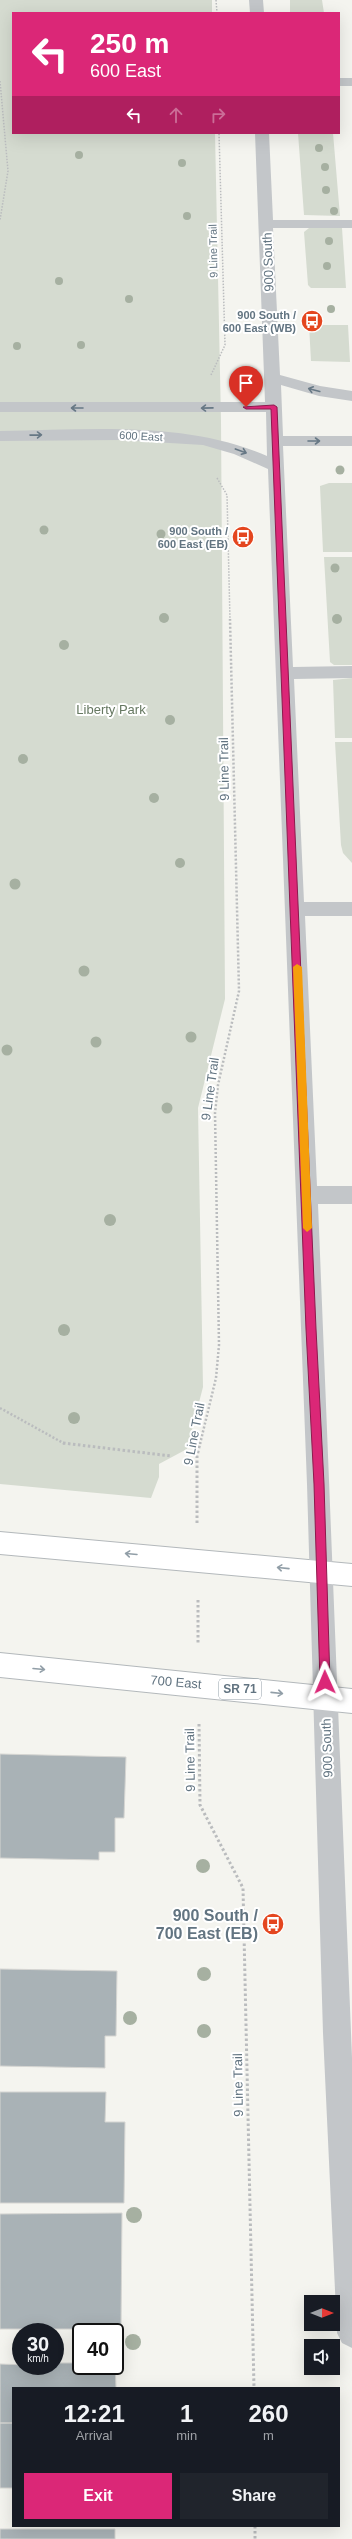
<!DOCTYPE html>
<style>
:root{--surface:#171b24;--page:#20242c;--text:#f1f3f6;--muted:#9ea1a6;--accent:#db2777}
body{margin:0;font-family:Arial,sans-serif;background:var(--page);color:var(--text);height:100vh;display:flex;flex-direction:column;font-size:15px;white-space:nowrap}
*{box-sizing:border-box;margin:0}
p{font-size:13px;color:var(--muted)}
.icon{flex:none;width:22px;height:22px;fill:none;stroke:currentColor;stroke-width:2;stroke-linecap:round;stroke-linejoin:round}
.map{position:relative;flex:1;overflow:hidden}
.drawer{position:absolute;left:12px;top:2387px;width:328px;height:140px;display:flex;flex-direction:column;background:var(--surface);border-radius:0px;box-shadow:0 4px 16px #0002}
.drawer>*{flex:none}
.top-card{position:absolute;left:12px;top:12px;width:328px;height:122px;border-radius:0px;box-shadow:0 4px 16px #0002;background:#db2777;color:#fff;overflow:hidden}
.needle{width:26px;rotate:90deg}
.controls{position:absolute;left:304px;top:2295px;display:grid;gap:8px}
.controls a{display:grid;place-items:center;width:36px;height:36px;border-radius:0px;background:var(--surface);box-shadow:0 4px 16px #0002;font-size:20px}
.speed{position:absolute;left:12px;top:2323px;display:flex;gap:8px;font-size:20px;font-weight:700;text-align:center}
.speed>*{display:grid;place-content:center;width:52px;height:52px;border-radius:50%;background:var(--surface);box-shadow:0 4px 16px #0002;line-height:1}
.speed small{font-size:10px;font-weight:400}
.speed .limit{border:2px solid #111;border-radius:6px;background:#fff;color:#111}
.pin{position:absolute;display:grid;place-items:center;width:34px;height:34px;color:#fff;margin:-41px -17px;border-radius:50% 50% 50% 0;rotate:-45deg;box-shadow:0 0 4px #0007}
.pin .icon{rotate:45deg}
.me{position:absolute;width:44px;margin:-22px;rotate:359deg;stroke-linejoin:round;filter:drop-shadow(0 0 3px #0008)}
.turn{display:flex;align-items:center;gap:14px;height:84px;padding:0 12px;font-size:18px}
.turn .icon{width:52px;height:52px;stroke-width:2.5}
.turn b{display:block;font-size:28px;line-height:34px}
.lanes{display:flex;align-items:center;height:38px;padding:0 12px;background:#0003;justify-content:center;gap:20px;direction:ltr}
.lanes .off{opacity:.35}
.eta{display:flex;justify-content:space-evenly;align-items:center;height:68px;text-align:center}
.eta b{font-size:24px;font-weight:800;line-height:28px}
.action{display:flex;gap:8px;margin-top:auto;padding:8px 12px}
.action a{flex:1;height:46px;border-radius:0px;background:var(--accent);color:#fff;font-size:16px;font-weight:800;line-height:46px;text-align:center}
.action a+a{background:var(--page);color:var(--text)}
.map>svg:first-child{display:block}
.green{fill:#d5dbd0}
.building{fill:#a9b2b6;stroke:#d5d5d2}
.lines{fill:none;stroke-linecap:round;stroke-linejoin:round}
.major-casing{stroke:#b3b8bb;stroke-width:2}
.path-far2{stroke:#babcbe;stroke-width:1.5;stroke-dasharray:1.5 1.5;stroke-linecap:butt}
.path-far1{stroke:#babcbe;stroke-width:2.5;stroke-dasharray:2 2;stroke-linecap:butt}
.path{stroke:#babcbe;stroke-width:3;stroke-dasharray:2.5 2.5;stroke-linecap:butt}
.minor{fill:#c3c6c9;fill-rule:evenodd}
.major{fill:#fff;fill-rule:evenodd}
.tree{fill:#a6b0a1}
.oneway{stroke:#677885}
.oneway2{stroke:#919ea7}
.route{fill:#db2777;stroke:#8e194d}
.slow{fill:#f59e0b}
.labels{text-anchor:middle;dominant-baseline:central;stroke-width:4;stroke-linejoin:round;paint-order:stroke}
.far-street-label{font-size:11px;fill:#627481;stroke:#fff}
.far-poi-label{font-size:11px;font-weight:bold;fill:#627481;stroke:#fff;text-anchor:end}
.shield{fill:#fff;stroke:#919ea7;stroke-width:1}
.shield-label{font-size:12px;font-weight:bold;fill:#627481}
.street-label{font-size:13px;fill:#627481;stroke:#fff}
.park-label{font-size:13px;fill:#667861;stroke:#fff}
.near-poi-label{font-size:16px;font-weight:bold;fill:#627481;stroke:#fff;text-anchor:end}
</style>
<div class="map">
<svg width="352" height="2539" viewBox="0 0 352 2539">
<rect width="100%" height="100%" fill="#f4f4ef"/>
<path class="green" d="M0,0H212V13H13V133H215L221,421L225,999L198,1108L203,1387L187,1449L159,1464V1477L151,1498L0,1484Z
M290,0H322L324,13H290Z
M298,133H333L340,216L304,215Z
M309,228H342L346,288H311L308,285L304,232Z
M309,325H348L350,362L311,361Z
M329,483H352V552H323L320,486Z
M324,557H352V665H334L330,662Z
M352,678V738H335L333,680Z
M335,742H352V863L343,853L341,845Z"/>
<path class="building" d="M0,1754L126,1757L124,1818H115V1852H99V1860L0,1858Z
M0,1969L117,1971L116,2036H105V2068L0,2066Z
M0,2092H106L105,2122H125L124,2203H0Z
M122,2213L121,2329H0V2214Z
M115,2362L116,2388H13V2423H0V2364L55,2366V2363H81V2366H115Z
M0,2423H13V2488H0Z
M0,2529H115V2539H0Z"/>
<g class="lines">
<g class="major-casing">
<path id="major" d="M0,1532L352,1564V1586L0,1554Z
M0,1653L352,1689V1713L0,1677Z"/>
</g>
<path class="path-far2" d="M216,0L217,13
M0,81L8,171L0,220
M211,375L225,345L219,133
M217,478L227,495L230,620"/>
<path class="path-far1" d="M0,1408L65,1444
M200,1444L216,1378L219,1345L215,1113L218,1085L239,991L230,619"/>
<path class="path" d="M63,1443L171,1456
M197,1523V1456L200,1443
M198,1600V1645
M199,1724L200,1805L243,1888L254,2388
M255,2526V2539"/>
<path class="minor" d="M249,0H263L264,13H250Z
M339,78H352V86H339Z
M255,133H269L273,220H352V228H273L280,375L320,386L352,391V401L319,396L281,385L283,436H352V446H283L293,667L352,666V678L294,679L304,902H352V916H305L317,1186H352V1204H318L352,2058V2348L342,2343L337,2333L323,2033L307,1484L268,469L234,454L203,445L120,440L0,441V431C88,430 185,420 267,456L266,412H0V402H265Z"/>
<use href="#major" class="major"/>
</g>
<g class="tree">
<circle cx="319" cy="148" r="4"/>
<circle cx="79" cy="155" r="4"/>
<circle cx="182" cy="163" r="4"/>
<circle cx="325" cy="167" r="4"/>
<circle cx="326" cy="190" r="4"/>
<circle cx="334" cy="211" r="4"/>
<circle cx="187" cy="216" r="4"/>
<circle cx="329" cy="241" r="4"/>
<circle cx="327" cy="266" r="4"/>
<circle cx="59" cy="281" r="4"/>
<circle cx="129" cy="299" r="4"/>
<circle cx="331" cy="309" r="4"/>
<circle cx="81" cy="345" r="4"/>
<circle cx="17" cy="346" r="4"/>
<circle cx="340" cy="470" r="4.5"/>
<circle cx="44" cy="530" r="4.5"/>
<circle cx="161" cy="534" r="4.5"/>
<circle cx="335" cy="568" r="4.5"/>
<circle cx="164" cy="618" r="5"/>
<circle cx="337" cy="619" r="5"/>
<circle cx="64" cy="645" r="5"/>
<circle cx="170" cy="720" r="5"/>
<circle cx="23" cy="759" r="5"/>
<circle cx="154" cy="798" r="5"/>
<circle cx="180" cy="863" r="5"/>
<circle cx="15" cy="884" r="5.5"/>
<circle cx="84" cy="971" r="5.5"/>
<circle cx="191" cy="1037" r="5.5"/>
<circle cx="96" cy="1042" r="5.5"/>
<circle cx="7" cy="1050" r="5.5"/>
<circle cx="167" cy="1108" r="5.5"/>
<circle cx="110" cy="1220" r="6"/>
<circle cx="64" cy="1330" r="6"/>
<circle cx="74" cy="1418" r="6"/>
<circle cx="203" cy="1866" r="7"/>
<circle cx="204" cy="1974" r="7"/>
<circle cx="130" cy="2018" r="7"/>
<circle cx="204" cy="2031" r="7"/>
<circle cx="134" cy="2215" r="8"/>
<circle cx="133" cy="2342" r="8"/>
</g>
<defs><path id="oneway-shaft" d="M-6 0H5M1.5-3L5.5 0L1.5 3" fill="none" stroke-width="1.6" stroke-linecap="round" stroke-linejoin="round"/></defs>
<g class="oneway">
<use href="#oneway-shaft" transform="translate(314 390) rotate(-165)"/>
<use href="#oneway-shaft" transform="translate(77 408) rotate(-180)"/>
<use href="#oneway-shaft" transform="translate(207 408) rotate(179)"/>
<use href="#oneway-shaft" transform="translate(36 435) rotate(-1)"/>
<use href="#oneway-shaft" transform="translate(314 441)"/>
<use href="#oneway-shaft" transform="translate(241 451) rotate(20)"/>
</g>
<g class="oneway2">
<use href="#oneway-shaft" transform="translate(131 1554) rotate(-175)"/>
<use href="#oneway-shaft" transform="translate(283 1568) rotate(-174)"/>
<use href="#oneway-shaft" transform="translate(39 1669) rotate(5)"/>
<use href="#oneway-shaft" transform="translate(277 1693) rotate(6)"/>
</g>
<path class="route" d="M274,405L277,407L316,1329L324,1484L330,1682L325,1687L320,1682L314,1484L306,1329L271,409H246L243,407Z"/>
<path class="slow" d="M297,964L302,967L312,1228L307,1232L303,1228L293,967Z"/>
<defs>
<g id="bus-disc" transform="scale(1.15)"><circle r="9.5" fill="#e4461f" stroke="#fff"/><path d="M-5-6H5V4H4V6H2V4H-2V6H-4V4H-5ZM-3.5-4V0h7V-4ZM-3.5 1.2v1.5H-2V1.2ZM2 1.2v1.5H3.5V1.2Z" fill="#fff"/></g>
</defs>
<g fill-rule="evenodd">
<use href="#bus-disc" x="312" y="321"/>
<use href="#bus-disc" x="243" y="537"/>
<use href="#bus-disc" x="273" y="1924"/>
</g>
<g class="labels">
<g class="far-street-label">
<text transform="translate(213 251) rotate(-91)">9 Line Trail</text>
<text transform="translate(141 436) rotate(3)">600 East</text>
</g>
<g class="far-poi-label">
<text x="296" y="315">900 South /<tspan x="296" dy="13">600 East (WB)</tspan></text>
<text x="228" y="531">900 South /<tspan x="228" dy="13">600 East (EB)</tspan></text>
</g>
<rect class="shield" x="219" y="1679" width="42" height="20" rx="3"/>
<g class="shield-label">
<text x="240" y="1689">SR 71</text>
</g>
<g class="street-label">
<text transform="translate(268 262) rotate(-92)">900 South</text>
<text transform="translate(224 769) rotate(-91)">9 Line Trail</text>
<text transform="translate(210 1089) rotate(-82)">9 Line Trail</text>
<text transform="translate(194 1434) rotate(-79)">9 Line Trail</text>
<text transform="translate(176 1682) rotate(5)">700 East</text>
<text transform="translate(327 1748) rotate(-92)">900 South</text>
<text transform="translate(190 1760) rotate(-91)">9 Line Trail</text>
<text transform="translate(238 2085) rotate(-91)">9 Line Trail</text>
</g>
<g class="park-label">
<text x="111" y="709">Liberty Park</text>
</g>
<g class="near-poi-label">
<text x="258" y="1915">900 South /<tspan x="258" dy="18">700 East (EB)</tspan></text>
</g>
</g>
</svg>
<div class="controls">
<a><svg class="needle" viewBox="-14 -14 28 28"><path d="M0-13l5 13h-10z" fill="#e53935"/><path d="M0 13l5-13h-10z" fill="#9ea1a6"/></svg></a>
<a><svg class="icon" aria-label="sound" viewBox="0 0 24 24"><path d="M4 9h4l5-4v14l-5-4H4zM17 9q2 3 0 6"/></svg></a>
</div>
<div class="speed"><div>30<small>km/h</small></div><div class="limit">40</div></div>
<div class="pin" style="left:246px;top:407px;background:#d93025"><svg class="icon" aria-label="arrive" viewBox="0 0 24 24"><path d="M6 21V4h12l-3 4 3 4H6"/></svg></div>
<svg class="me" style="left:325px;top:1682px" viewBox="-20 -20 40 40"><path d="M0-17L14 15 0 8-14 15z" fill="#db2777" stroke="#fff" stroke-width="4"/></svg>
<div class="top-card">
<div class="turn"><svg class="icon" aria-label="left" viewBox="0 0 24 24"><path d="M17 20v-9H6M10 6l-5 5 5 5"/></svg><div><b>250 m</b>600 East</div></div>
<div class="lanes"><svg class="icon" aria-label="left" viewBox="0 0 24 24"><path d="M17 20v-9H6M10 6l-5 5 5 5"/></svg><svg class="icon off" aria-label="ahead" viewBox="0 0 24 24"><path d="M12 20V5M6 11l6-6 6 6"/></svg><svg class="icon off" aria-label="right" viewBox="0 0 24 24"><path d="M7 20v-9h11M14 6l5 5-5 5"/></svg></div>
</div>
<section class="drawer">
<div class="eta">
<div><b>12:21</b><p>Arrival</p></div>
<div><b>1</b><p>min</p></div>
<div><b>260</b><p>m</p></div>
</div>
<div class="action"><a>Exit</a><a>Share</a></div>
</section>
</div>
